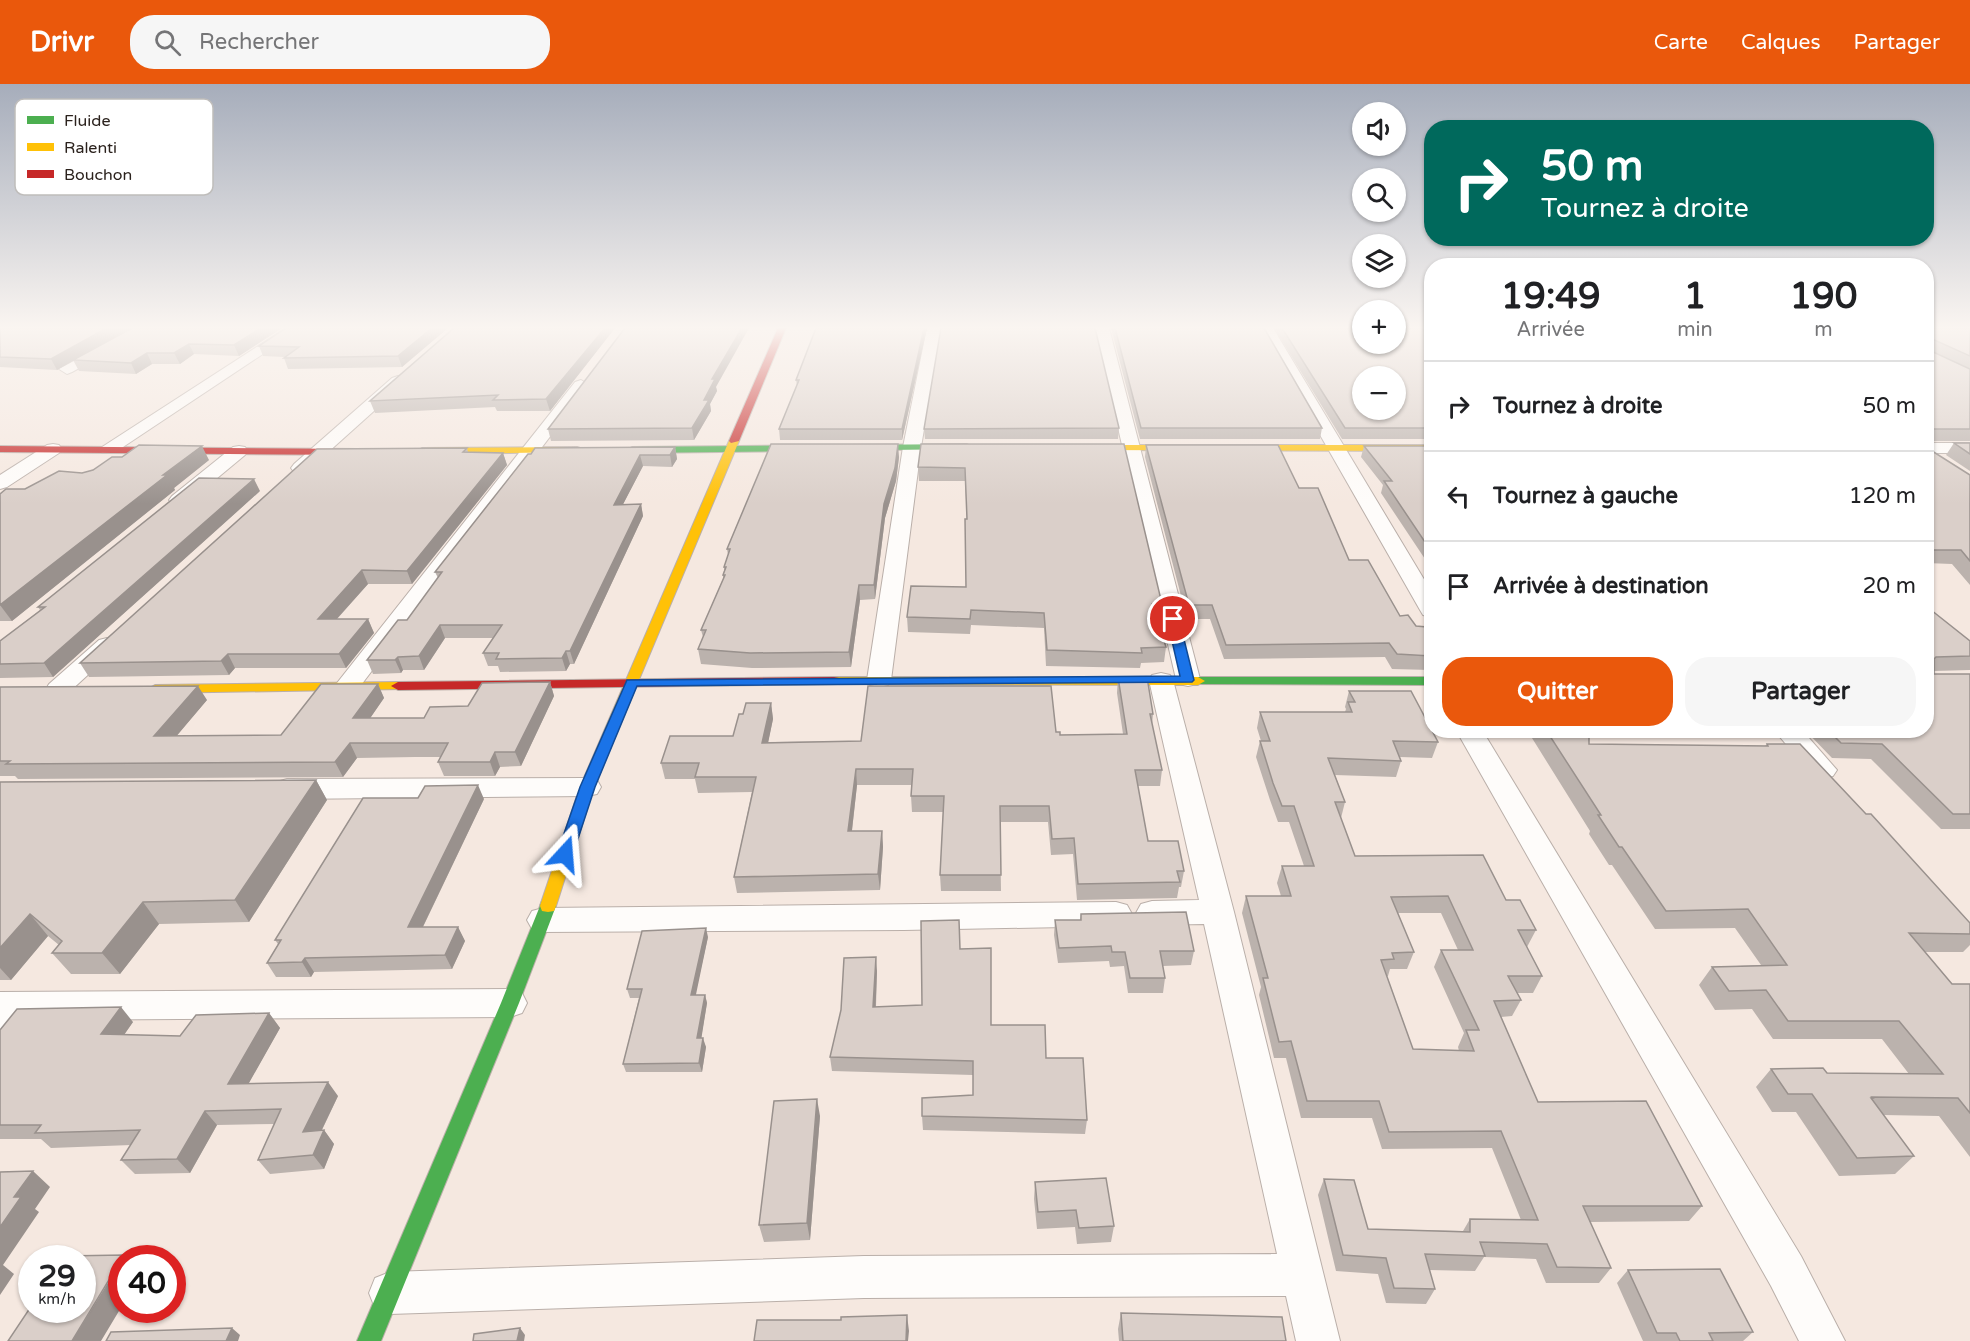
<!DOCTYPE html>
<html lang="fr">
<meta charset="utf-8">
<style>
:root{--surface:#fff;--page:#f6f6f6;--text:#202124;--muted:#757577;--line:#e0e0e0;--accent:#ea580c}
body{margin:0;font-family:"Varela Round",sans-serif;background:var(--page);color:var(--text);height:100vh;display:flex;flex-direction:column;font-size:22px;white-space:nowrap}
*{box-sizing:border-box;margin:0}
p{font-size:20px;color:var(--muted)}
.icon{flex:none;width:33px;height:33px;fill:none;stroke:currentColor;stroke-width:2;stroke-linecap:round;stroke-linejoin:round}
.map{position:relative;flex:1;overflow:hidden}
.side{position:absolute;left:1424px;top:174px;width:510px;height:480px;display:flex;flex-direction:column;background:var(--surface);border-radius:24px;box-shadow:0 2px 4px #0004}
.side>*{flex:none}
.hud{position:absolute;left:1424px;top:36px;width:510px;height:126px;border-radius:24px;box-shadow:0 2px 4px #0004;background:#00695c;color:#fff;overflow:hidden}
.fabs{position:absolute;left:1352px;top:18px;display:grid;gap:12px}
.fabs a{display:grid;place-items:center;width:54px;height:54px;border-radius:50%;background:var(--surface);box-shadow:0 2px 4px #0004;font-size:30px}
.speed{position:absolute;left:18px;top:1161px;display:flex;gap:12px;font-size:30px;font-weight:700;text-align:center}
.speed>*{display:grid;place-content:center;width:78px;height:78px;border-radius:50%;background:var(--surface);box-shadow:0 2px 4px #0004;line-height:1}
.speed small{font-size:15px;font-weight:400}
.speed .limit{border:9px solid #d22;background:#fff;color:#111}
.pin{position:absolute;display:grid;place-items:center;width:51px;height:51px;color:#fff;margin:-26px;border:3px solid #fff;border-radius:50%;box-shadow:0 2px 6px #0007}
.me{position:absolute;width:66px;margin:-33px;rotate:19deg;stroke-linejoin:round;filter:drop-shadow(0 0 4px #0008)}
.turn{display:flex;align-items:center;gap:21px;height:126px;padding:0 18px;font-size:27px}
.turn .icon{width:78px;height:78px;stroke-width:2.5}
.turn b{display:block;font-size:42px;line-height:51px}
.eta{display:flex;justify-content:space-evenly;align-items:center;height:102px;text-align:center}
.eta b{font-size:36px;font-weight:700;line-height:42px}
.action{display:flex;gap:12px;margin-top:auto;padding:12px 18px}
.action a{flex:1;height:69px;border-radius:24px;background:var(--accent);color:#fff;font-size:24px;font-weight:700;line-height:69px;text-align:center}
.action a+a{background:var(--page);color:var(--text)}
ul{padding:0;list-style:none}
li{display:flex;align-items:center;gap:18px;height:90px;padding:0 18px;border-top:2px solid var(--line)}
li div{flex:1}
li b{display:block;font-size:22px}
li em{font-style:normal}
header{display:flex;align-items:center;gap:36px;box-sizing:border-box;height:84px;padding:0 30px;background:var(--accent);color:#fff}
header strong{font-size:28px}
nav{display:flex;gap:33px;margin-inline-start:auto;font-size:21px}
.search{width:420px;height:54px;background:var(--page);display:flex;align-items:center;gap:15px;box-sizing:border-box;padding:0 21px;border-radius:24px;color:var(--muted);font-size:22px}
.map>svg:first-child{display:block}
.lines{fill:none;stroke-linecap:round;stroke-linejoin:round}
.street-casing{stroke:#baafa9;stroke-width:2}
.fast-casing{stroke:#baafa9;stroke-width:2}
.slow-casing{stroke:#baafa9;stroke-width:2}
.jam-casing{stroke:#baafa9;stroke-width:2}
.street{fill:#fefcfa;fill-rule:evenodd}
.fast{fill:#4caf50;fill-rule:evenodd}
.slow{fill:#ffc107;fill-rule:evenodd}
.jam{fill:#c62828;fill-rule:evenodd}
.wall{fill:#bbb2ad;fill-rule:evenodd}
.shaded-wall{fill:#99918d}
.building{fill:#dacfc9;stroke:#99918d;stroke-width:1.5;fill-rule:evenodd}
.route{fill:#1a73e8;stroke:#114b97;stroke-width:1.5}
.key{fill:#fff;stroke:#bfbdbb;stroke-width:1.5}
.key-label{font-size:16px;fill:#2b221d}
</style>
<header>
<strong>Drivr</strong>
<div class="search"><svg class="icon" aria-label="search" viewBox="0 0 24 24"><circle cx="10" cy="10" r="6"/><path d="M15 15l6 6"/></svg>Rechercher</div>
<nav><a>Carte</a><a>Calques</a><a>Partager</a></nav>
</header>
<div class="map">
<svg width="1970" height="1257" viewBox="0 0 1970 1257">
<rect width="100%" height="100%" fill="#f5e8e0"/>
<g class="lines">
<g class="street-casing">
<path id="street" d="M135,244H152L72,288L67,290L59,285Z
M286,244H302L114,369H102L99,365Z
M927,244H941L921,363L891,596L888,601L879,603L870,601L867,596L903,363Z
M1095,244H1109L1200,595L1197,600L1188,602L1179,600L1176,595Z
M1259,244H1273L1431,507V533L1423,531L1420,526Z
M398,292L404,294L406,297L404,300L306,388H294L291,384L294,380L392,294Z
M581,296L589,301L587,304L355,609L346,612L337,609L334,604L337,599L575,298Z
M1926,359H1970V369H1926Z
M53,360L59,361L62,365L59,369L7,403L0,405V391L47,361Z
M239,362L245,363L248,367L245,371L186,420H172L169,416L172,412L233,363Z
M107,554L115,556L119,561L115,566L67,610L58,613L49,610L46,605L49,600L99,556Z
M1161,589L1170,591L1173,596L1234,828L1340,1257H1296L1286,1212L864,1214L390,1230L375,1224L369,1209L375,1194L390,1188L864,1172L1277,1170L1204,840L1152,841L1141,838L1136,829L1141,820L1152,817L1199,816L1149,596L1152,591Z
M1456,646H1482L1801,1172L1845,1257H1799L1771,1202Z
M1774,646H1802L1837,686L1833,692L1823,695L1813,692Z
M587,694L597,696L601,703L597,710L587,712L287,715L277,712L273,705L277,698L287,695Z
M1116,818L1127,821L1132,830L1127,839L1116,842L904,846L543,848L532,845L527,836L532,827L543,824Z
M510,905L522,909L527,919L522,929L510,933L28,936L12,955L0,959V908Z"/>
</g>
<g class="fast-casing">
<path id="fast" d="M967,360L972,363L970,365L632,369L627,366L632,363Z
M1198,593H1431V601L1193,600L1191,597L1193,594Z
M548,816L554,817L556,822L519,919L381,1257H357L501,919L540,822L542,817Z"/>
</g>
<g class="slow-casing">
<path id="slow" d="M734,354L739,357L594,703L556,822L554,827L548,828L542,827L540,822L580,703L729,357Z
M1079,361H1431V367L1076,366L1074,364Z
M577,363L580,364V368L422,370L417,367L422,364Z
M834,593H1198L1205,597L1198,601L829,600L827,597L829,594Z
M398,598L405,602L403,605L155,609L148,605L155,601Z"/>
</g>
<g class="jam-casing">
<path id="jam" d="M778,244H786L739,357L731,359L729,357Z
M0,362L358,365L363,368L358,371L0,368Z
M834,593L839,594L841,597L839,600L398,606L391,602L398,598Z"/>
</g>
<use href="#street" class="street"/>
<use href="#fast" class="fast"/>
<use href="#slow" class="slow"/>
<use href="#jam" class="jam"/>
</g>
<path class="wall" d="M0,244L101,261L282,244L239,272L194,270L180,280H152L136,290L79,287L73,276L57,286L0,283Z
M448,244L402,283L288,285L284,274V273L263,272L259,262Z
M615,244L550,327H497L495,323L375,329L370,317Z
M927,244L902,356H780L779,345L797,302L796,296Z
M1111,244H1264L1322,344L1320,355H1140Z
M1274,244H1362L1431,249V355H1342Z
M1926,244H1970V357H1931L1932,367L1970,391V501L1952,480L1926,479Z
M716,303L717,307L710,320L711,327L694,356L551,357L548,345Z
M1119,344L1118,355H925L924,345Z
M1954,359H1970V387L1946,371Z
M1124,360L1162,520L1160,535H1157L1166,563L1164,578L1141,579L1140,584L1046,582L1044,544L971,541L970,550L908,548L907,533L966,503L967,435L965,397H919L918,383Z
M1146,361L1299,404L1349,476L1400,532L1416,542L1431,551V586L1392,585L1385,573L1224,575L1210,535H1187L1145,373Z
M1364,362H1431V484L1381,409L1383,401L1361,373Z
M675,363L677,375L672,383L643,382L623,420H641L643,432L574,580H570L566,587L500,588L498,582H488L483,569L493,554H445L424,586H403L401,589L373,590L367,576L407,536L438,494L435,488L528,370Z
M467,364L468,368L503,369L507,381L412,500H368L337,535H368L374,549L346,584H235L229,591L89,593L80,579Z
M899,373L896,397L885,434L875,515L860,516L851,583L752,584L701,580L698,565L703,553L701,546L723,495V491L724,487V483L728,471L727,465Z
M209,376L174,404L175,406L12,537H0V410L25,405L82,389Z
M260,407L53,593L0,594V557L40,526L38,523Z
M1926,522L1970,557V586L1934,587V590H1970V745H1941L1871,675L1832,674L1805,646H1926Z
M1118,593L1153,630L1152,641L1162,686L1160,702H1138L1148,757L1184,787L1181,803H1179L1177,814L1077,816L1073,770L1051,771L1048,738H1000L1001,807H941L940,791L943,728H912L911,712L912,701H857L852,747H882L883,763L880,806L737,809L734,793L752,708L698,709L695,695H665L661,679L733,652L743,630L771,619L773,635L768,658L861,657L1056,648L1060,651L1123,650L1117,609Z
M550,598L554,612L521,682L500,683L495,692H444L438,678L440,673H415L357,674L343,693L18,695L15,692H0V603L207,616L176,652L281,651L378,600L384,614L370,634H424L468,622Z
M1349,607L1438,658L1432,674L1400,673L1401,677L1396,693L1335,691L1345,718L1341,734L1355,772L1506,816L1536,846L1527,863L1542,892L1533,909H1517L1521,916L1512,932L1501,933L1538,1018L1702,1122L1689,1137L1590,1138L1611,1184L1599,1199H1546L1536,1175L1484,1173L1475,1187L1429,1186L1435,1205L1426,1220L1386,1219L1378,1190L1336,1187L1318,1111L1324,1095L1368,1145L1463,1147L1470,1135L1521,1136L1492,1064L1382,1065L1372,1034H1301L1286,974H1274L1259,911L1261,903L1242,829L1246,812H1281L1277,799L1282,782H1304L1289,738H1278L1270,716L1256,673L1260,657H1261L1257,644L1260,628H1345L1346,625L1345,623ZM1398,829H1441L1458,866H1441L1434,883L1464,949L1458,963L1459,967L1413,965L1387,892H1388L1390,885H1407L1414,868Z
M1527,646H1589V660L1765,662L1767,660L1866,730L1970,839V861L1963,868H1925L1952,900H1970V1073L1939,1032L1883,1031L1914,1072L1895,1090L1839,1092L1796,1028H1772L1756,1003L1771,985L1827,989L1909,990L1882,955H1773L1752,925L1715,926L1699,901L1712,883L1761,881L1735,844L1655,845L1612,781H1609L1589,750L1590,747Z
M316,696L327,716L249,838L159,840L120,890H71L52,869L59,861L48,852L11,896H0V698Z
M484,715L423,843H458L465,857L452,885L314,888L311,893H276L267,879L278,860L275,856Z
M1081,830L1194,867L1191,881L1163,882L1165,894L1163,909H1128L1124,882L1110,883L1109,877L1058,879L1054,851L1055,836H1080Z
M708,853L695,911H705L707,919L701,954L706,963L702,988H626L623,980L639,914H630L627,905Z
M960,865L991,941L1046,974L1087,1036L1085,1050L923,1046L922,1032L973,1011V991L832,987L830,973L877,887L876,923L922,921Z
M269,929L280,944L248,1000L338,1012L322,1046H324L334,1060L324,1085L270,1090L258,1076L274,1040L217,1041L190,1089L135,1090L121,1076L131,1061L51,1064L41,1055H0V946L133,938L124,951L180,952Z
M820,1032L810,1156L764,1158L759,1141Z
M1035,1098L1114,1142L1111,1158L1077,1160L1075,1143L1037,1145L1034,1115Z
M1628,1186L1753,1248L1743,1257H1643L1617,1199Z
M1121,1229L1286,1257H1119L1118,1245Z"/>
<path class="shaded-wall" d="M107,244H131L57,286L51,275Z
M261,244H282L239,272L234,261Z
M432,244H448L402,283L398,272Z
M605,244H615L550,327L546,315Z
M742,244H749L716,303L717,307L710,320L711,327L694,356L692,344L704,316L712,295Z
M924,244H927L902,356V345Z
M189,260L194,270L180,280L174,269Z
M147,269L152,280L136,290L131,279Z
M898,360L899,373L896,397L885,434L875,515L874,501L884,420Z
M202,362L209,376L174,404L175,406L12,537L0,521L163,391Z
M675,363L677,375L672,383L670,371Z
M503,369L507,381L412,500L407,487Z
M640,371L643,382L617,432L614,421Z
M254,395L260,407L53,593L44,579Z
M641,420L643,432L574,580L570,567Z
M362,486L368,500L325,548L318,535Z
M859,501L860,516L851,583L849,568Z
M368,535L374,549L346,584L339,570Z
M440,541L445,554L424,586L419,572Z
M566,567L570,580L566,587L562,574Z
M228,570L235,584L229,591L221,577Z
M398,573L403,586L401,589L395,576Z
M550,598L554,612L521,682L515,668Z
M378,600L384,614L360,649L353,634Z
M198,602L207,616L164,667L154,652Z
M771,619L773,635L765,674L762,659Z
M350,659L357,674L343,693L335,678Z
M495,668L500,683L495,692L490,678Z
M856,685L857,701L850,763L848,747Z
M316,696L327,716L249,838L235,816Z
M478,701L484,715L416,857L408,843Z
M882,747L883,763L880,806L878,790Z
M143,818L159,840L120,890L102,869Z
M30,830L48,852L11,896L0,884V864Z
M458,843L465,857L452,885L445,871Z
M706,844L708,853L694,920L691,911Z
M876,873L877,887L875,937L873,923Z
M305,874L314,888L311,893L302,878Z
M705,911L707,919L700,963L697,954Z
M121,923L133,938L114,965L101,950Z
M269,929L280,944L240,1015L228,1000Z
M703,954L706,963L702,988L699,979Z
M328,998L338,1012L314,1062L303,1048Z
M817,1015L820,1032L810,1156L807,1139Z
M205,1027L217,1041L190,1089L177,1075Z
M324,1046L334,1060L324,1085L313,1071Z
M33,1087L50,1103L35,1125L39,1128L3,1181L14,1190L0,1211V1143L14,1113Z
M122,1176V1222L101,1257H72Z
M907,1231L909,1247L908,1257H906Z
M232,1244L240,1251L238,1257H226Z
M520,1244L525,1251L524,1257H517Z"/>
<path class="building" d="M0,244H107L51,275L0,273Z
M132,244H261L234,261L189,260L174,269H147L131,279L73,276Z
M286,244H432L398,272L284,274L299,263L259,262Z
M454,244H605L546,315L493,316L498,311L370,317Z
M625,244H742L712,295H715L704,316H709L692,344L548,345Z
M816,244H924L902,345H779L799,296H796Z
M941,244H1095L1119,344L924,345Z
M1115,244H1264L1322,344H1141Z
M1282,244H1362V260H1395V244H1422L1427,249H1431V344H1345ZM1362,292H1395V326H1362Z
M1926,244H1970V272L1930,254L1931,267L1970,285V345H1933L1931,347L1932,367L1970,391V477L1961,466H1926Z
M1954,359H1970V370Z
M771,360H898L895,384L884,420L874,501H859L849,568L750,569L698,565L706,546H701L725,491H723L726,483H724L730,465H727Z
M921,360H1124L1162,520H1152L1166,563L1141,564L1142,569L1047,566L1044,529L971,526L970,535L907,533L911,502L966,503L965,435H967L965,384L918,383Z
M139,361L202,362L163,391H167L0,521V410L6,405H25L59,387L82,389L93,386L112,373H122Z
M1146,361H1278L1299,404H1318L1349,476H1368L1400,532L1408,531L1416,542L1427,543L1431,551V572L1397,570L1389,559L1226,561L1212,521H1189Z
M1364,362H1431V467L1384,397H1392Z
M675,363L670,371H640L614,421L641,420L570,567H566L562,574L496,575L499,569H483L502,541H440L419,572L398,573L395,576H367L398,536H407L442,488H435L528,370H531L535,364Z
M467,364L463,368L503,369L407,487L362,486L318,535H368L339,570H228L221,577L80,579L317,365Z
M199,394L254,395L44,579L0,580V557L45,523H38Z
M1926,522L1970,557V572L1936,573L1934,575V590H1970V730H1953L1882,660L1841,659L1828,646H1926Z
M1118,593H1147L1153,630H1150L1162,686H1135L1148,757H1178L1184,787H1177L1180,798L1078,800L1074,754L1052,755L1049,722H1000L1001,791H940L944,712H911L913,685H856L848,747H882L878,790L734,793L756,693H695L699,679H661L670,652H733L739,630H743L746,619H771L762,659L861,657L868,602H1051L1056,648H1060V651L1127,650Z
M550,598L515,668H495L490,678H438L448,659H350L335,678L6,680L10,677H0V603L198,602L154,652L281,651L321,600H378L353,634H424L430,623L468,622L482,599Z
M1349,607H1411L1438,658L1393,657L1401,677L1328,674L1345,718H1335L1355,772L1483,771L1506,816H1520L1536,846H1518L1542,892H1508L1521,916L1494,917L1538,1018L1646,1017L1702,1122H1583L1611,1184L1557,1183L1547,1160L1480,1158L1485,1172L1425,1170L1435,1205L1394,1204L1386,1174L1343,1171L1324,1095L1354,1096L1368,1145L1470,1148V1135L1538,1136L1501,1047L1389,1048L1379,1017H1307L1291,957L1279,958L1263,894H1268L1246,812H1291L1282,782H1314L1294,722H1282L1273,699L1260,657H1270L1260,628H1352L1348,618H1355ZM1448,812L1473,866H1441L1479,946H1466L1474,967L1413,965L1381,876L1394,875L1392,869L1414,868L1391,813Z
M1546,646H1589V660L1768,662L1767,660H1800L1866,730H1871L1970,839V850L1909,849L1952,900H1970V1029L1958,1014L1872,1013L1873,1014H1871L1914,1072L1857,1074L1812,1010H1788L1771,985L1823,984L1827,989L1943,990L1899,937H1788L1766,906L1729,907L1712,883L1787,881L1748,825L1666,827L1622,763H1619L1598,731H1601Z
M316,696L235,816L143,818L102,869H52L62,857L30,830L0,864V698Z
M478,701L408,843H458L445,871L305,874L302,878L267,879L281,856H275L363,714H418L425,702Z
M1186,828L1194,867H1160L1165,894H1130L1125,868H1112L1111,862L1059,864L1055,836H1081V830Z
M959,836L960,865L991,864V941H1045L1046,974H1083L1087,1036L922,1032V1014L973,1011V977L830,973L841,926L844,874L876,873L873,923L922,921L921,837Z
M706,844L691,911H705L697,954H703L699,979L623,980L642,905H627L642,847Z
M121,923L101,950L180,952L196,931L269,929L228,1000L328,998L303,1048L324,1046L313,1071L258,1076L281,1025L205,1027L177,1075L121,1076L140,1046L35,1049L41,1041H0V946L17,925Z
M817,1015L807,1139L759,1141L774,1017Z
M33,1087L14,1113H21L0,1143V1088Z
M1106,1094L1114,1142L1079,1144L1076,1126L1038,1128L1035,1098Z
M124,1171L72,1257H8L32,1221V1226H82V1174H62L64,1172Z
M1720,1185L1753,1248L1709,1249L1713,1257H1680L1676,1249H1657L1628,1186Z
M1121,1229L1282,1233L1286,1257H1123Z
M907,1231L906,1257H754L757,1236H841V1233Z
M232,1244L226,1257H106L111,1248Z
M520,1244L517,1257H473L474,1250Z"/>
<linearGradient id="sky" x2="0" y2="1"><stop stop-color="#a6adbb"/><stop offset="0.58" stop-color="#faf5f1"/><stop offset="1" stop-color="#faf5f1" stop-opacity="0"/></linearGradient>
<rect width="1970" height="420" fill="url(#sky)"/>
<path class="route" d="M1173,531L1179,535L1194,596L1192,598L637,602L595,703L573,770L571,774H559L557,770L580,703L627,596L1180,592L1167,535Z"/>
<rect x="15" y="15" width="198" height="96" rx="9" class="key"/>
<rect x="27" y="32" width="27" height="8" fill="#4caf50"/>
<rect x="27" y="59" width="27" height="8" fill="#ffc107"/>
<rect x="27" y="86" width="27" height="8" fill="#c62828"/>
<g class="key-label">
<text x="64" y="42">Fluide</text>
<text x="64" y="69">Ralenti</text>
<text x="64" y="96">Bouchon</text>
</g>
</svg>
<div class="fabs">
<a><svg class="icon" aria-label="sound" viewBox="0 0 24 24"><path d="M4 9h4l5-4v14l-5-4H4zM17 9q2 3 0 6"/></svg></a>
<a><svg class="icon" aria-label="search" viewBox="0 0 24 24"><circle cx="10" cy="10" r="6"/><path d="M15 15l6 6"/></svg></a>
<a><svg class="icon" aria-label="layers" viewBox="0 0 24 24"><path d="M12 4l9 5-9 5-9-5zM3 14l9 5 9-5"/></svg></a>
<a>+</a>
<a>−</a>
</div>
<div class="speed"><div>29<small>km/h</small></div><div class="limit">40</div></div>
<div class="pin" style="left:1173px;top:535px;background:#d93025"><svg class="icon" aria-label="arrive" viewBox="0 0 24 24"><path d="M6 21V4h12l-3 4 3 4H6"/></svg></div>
<svg class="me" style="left:565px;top:770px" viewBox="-20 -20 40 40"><path d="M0-17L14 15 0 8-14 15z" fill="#1a73e8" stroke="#fff" stroke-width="4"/></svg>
<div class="hud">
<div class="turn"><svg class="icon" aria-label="right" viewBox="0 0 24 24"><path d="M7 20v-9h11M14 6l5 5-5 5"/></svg><div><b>50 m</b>Tournez à droite</div></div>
</div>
<section class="side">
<div class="eta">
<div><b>19:49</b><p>Arrivée</p></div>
<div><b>1</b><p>min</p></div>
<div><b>190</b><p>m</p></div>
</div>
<ul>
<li><svg class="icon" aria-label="right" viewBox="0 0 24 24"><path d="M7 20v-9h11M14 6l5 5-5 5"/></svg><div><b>Tournez à droite</b></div><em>50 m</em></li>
<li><svg class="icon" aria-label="left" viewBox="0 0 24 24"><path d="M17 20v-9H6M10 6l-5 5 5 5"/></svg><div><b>Tournez à gauche</b></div><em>120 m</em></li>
<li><svg class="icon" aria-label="arrive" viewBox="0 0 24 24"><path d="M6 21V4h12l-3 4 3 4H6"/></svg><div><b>Arrivée à destination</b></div><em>20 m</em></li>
</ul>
<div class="action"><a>Quitter</a><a>Partager</a></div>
</section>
</div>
